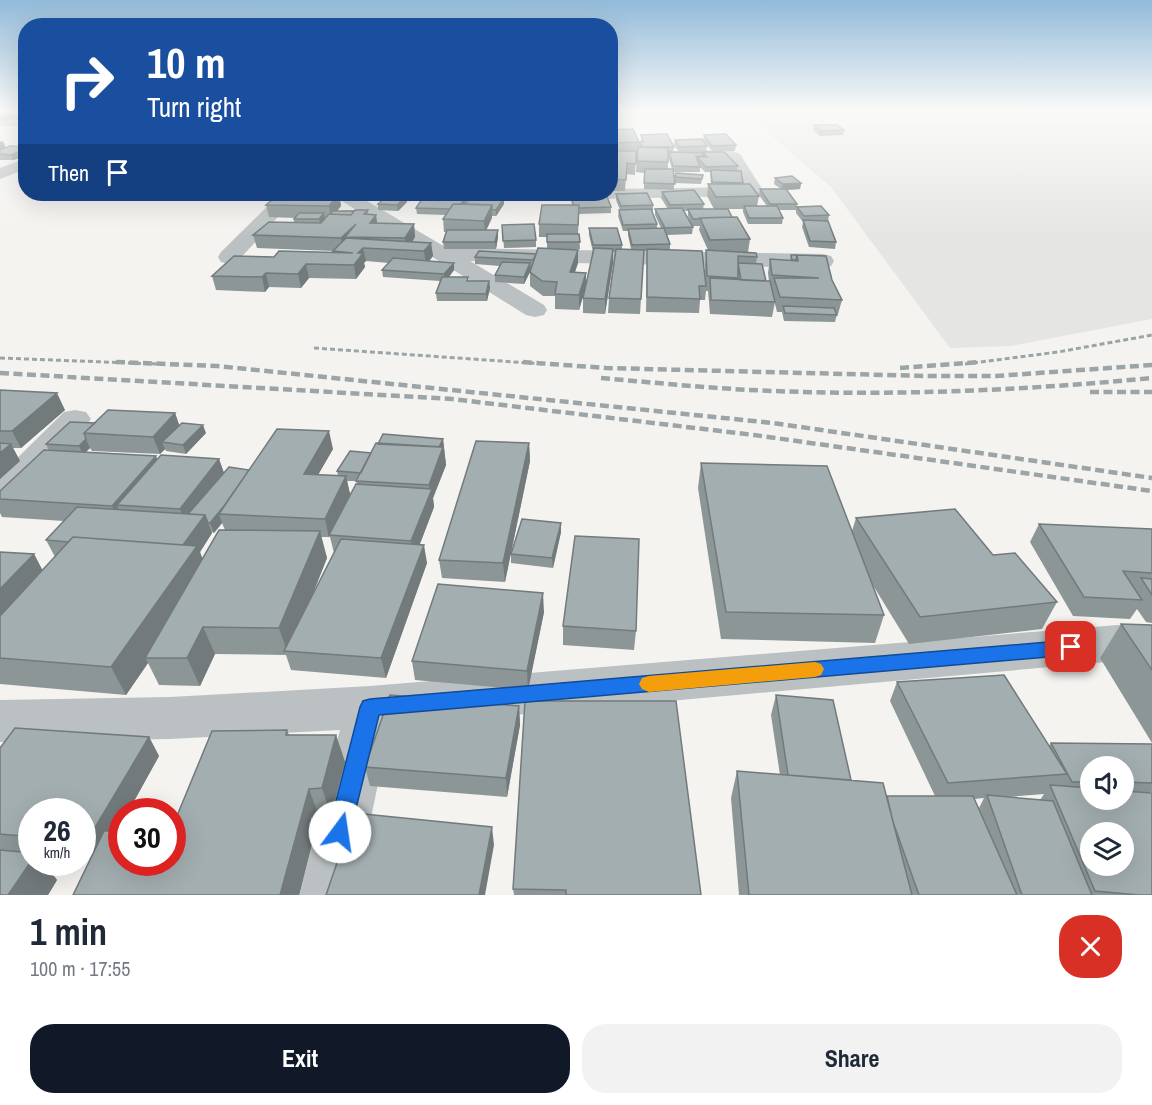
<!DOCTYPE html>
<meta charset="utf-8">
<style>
:root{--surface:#fff;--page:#f2f2f3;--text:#1f2937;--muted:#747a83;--accent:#111827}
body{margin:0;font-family:"Archivo Narrow",sans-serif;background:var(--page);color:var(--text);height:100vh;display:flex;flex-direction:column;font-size:22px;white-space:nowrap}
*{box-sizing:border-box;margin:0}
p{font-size:20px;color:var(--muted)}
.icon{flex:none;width:33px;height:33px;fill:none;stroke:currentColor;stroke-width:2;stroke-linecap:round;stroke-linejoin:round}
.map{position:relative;height:895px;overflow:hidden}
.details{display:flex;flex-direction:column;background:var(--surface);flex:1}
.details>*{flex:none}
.guide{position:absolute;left:18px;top:18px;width:600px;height:183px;border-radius:24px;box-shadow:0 6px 24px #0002;background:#1a4fa0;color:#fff;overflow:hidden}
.controls{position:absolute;left:1080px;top:756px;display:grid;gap:12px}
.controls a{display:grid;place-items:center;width:54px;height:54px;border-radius:50%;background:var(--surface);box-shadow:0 6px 24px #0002;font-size:30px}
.speed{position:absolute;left:18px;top:798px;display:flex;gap:12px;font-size:30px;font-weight:700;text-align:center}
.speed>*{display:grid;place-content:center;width:78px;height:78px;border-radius:50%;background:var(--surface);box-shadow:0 6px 24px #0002;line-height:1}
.speed small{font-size:15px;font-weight:400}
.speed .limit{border:9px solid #d22;background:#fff;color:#111}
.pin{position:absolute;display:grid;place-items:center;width:51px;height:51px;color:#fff;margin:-26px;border-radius:12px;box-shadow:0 3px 9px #0006}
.me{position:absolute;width:66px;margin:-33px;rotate:14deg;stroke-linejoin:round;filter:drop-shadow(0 0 4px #0008)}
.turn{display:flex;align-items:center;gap:21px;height:126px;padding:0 30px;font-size:27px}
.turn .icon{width:78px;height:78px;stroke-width:2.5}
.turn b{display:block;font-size:42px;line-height:51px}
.then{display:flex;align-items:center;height:57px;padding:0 30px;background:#0003;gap:12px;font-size:22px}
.round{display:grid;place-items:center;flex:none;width:63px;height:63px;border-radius:24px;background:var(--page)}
.summary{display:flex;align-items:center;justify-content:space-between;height:102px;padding:0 30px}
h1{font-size:36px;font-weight:700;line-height:45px}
.button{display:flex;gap:12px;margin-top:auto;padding:12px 30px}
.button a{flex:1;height:69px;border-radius:24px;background:var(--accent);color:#fff;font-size:24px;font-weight:700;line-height:69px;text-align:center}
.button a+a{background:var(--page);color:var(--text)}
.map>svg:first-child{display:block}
.built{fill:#e5e5e4}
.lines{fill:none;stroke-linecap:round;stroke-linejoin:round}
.minor{fill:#bbc1c2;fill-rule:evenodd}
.rail-far1{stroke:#9ba4a7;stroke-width:3;stroke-dasharray:5 3;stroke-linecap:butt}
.rail{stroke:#9ba4a7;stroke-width:4.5;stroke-dasharray:9 4.5;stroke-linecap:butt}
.wall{fill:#8c9697;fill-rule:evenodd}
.shaded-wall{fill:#727a7b}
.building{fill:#a3aeb0;stroke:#727a7b;stroke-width:1.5;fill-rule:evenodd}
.route{fill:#1a73e8;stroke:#114b97;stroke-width:1.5}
.slow{fill:#f59e0b}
</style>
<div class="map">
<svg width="1152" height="895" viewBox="0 0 1152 895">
<rect width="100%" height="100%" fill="#f4f3f0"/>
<path class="built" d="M744,112H1152V319L1011,346L950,348L831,187Z"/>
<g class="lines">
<path class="minor" d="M0,118H26V126H0Z
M730,150L740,154L764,192L761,196L533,200L527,199L524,195L610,194V189L743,187L727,160L610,162V152Z
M26,158V169L0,179V168Z
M280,194H299L237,262L229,264L221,262L218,257L221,252Z
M334,194H355L447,248L823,254L831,256L834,261L831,266L823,268L470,261L544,305L547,310L544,315L535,317L526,315L337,198Z
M75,410L86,412L91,419L86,426L13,503L0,506V475L64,412Z
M1118,625H1152V661H1118L390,726L355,895H295L340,730L170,739L0,742V700L170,697L370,686Z"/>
<path class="rail-far1" d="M314,348L544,364
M0,358L157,364
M965,364L1058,352L1152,335"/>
<path class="rail" d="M116,362L217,366L773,423L1152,478
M523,362L606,368L926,376H996L1152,365
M900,368L980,362
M0,373L452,399L754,435L1152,491
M601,378C659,383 716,389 774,391C900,396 1026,390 1152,378
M1090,392H1152"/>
</g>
<path class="wall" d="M0,112H13L14,114L26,112V120H16L15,117L5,121H0Z
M814,125L844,130L843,135L820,136L813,130Z
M610,130L639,142H641V135L674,147L673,152H703L738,166L737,171H741L743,184L759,196L757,206H767L759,195L760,189H781L774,184L775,178L801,183L800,189L787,190L797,204V207L829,215L828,222L836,242L835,249L809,247L802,227L803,222L796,213V210H779L783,218L782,224H748L743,212V209H714L707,196L708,184H711L710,172H705L700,167V172H674V190L644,189V173L636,172L637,153H636L635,175L626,174L625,191H610ZM668,153H669V158L672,169H668Z
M704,135L736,145L735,151H712L703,140Z
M675,140L707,146L706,152H679L674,145Z
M0,141L6,148L26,147V156L13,160H0Z
M703,175L701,184L675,183V177Z
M662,192L704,204L703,209L732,217L750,239L748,252L757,257L756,264L766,281H769L768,273L770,259L790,260L791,255L826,256L832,280L842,300L838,314H837L835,322L784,321L782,312H777L773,296L775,302L772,317L710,314L708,291H706L705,300H700L699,313L646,312L647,251H644L640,314L608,313L609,298L615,252H613V263L605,314L583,313V298L585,289L579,310L555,309V296H543L530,286V272L524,284L495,282V275L500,266L475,264V257L536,254L547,248V237H539V224L572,205L571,194L611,207V213L579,214L578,234H579L580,249H564L578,263L575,272L586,286L593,252L589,235V228L622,245V249H631L628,235V231H623L618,216L619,210H620L616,200V194L653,205V212H652L657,224V228H661L655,215V209H668L661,198ZM683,211H688V216L692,226H700L699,230L708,250H706L705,264V278L670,250V244L667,235L692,234L693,227Z
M339,194L341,206L337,211L368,210V215L378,224H414L415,237L412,242L431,243L433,256L429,261L454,263V270L449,277L469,281H489L490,288L487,301H437L436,293L440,281L383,277L382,270L389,263L366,261L364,263L365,267L356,279L309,278L301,288L269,287L265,292L216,290L212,276L274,257L333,253V251L257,248L253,235L294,222V219L295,218L269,217L266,205Z
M470,194H520L519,197H501L504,204L496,216H492L486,230L498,237L496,249H444L443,242L447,232H444L443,219L446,215L417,214L416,208L465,197L466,204L470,199Z
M406,196L407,202L398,211L378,210V204Z
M502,225L536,240V247L504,248Z
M0,390L65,410L21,448H13L20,461L0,479Z
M175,413L179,425L206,433L186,454L166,451L165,449L160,454L92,451L90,448L85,452L157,459H219L224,473L249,470L333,449L318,475L338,476L337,471L371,453L443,439L446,465L433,498L434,507L420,544L427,563L386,678L291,670L286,655L215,654L200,686L159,685L148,663L126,695L0,684V552L34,554L42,570L55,557L46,540L64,521L2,517L0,513V491L49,451L46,444L95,423ZM347,481H356L357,484L350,494ZM222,523L225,530L202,559L200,552L212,533V532L214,533ZM321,537H330L334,553L309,603L327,558Z
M529,443L530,461L505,582L442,578L439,560Z
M701,463L852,531L856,518L993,555L1057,602L1042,629L909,644L871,582L884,615L875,643L721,639L698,488Z
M1039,524L1152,529V623L1146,622L1137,609L1130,619L1073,616L1030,542Z
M561,532L553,568L511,563V554Z
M544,612L528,690L415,680L412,661Z
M1121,624L1152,625V743L1100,658Z
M563,626L636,631L634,650L563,645Z
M897,682L1049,746L1051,743L1152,744V792H1138L1152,895H739L731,798L737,771L780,775L771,715L776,695L851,780L887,796H935L890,701ZM1090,766H1124V800H1090ZM1044,794L1040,800L1008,797ZM984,798L979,808L974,799Z
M525,701L701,895H514L513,889Z
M519,706L520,725L507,797L370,786L365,767Z
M15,728L149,737L159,756L128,812H122V823L117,831H122V862H172V828L212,731L287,730L289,735H336L345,762L331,815L319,816L299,895H73L90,859L82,858V812H32V862H43L57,880L48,895H0V748Z"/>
<path class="shaded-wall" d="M13,112L15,117L5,121L3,116Z
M3,141L7,151L0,154V142Z
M26,149V156L13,160L11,155Z
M801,183L800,189L782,190L783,184Z
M335,194H337L338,196L339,194L341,206L331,218L329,206Z
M406,196L407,202L398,211L397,205Z
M465,197L466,204L458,215V209Z
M504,198V204L496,216V210Z
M492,205V218L485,233L484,221Z
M324,213L325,219L320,225L319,219Z
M376,215L378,227L370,223Z
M356,224L345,237L347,247L343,251L341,238Z
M414,224L415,237L406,251L405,238Z
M498,230V237L496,249L495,242Z
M431,243L433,256L426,265L424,251Z
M363,248L366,261L364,263L365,267L356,279L354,265L358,253Z
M613,249V263L605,314V299Z
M578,250V263L570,286V272Z
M454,263V270L445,282L444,274Z
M530,263L531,270L524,284V277Z
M306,264L309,278L301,288L298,274Z
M266,273L269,287L265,292L262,277Z
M586,273V287L579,310V295Z
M489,281L490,288L487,301L486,294Z
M57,393L65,410L21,448L12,431Z
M175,413L181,430L162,442L165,449L160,454L153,437Z
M203,425L206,433L186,454L183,445Z
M329,431L333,449L308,492L304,474Z
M86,439L90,448L83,455L79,446Z
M443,439L446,465L433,498L434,507L414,559L411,541L430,494L429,485L435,454Z
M529,443L530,461L505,582L503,563Z
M11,444L20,461L0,479V453Z
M156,456L163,474L117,505L124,520L121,524L112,506Z
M219,459L225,476L184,520L180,509Z
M254,470L219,514L222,523L214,533L210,523Z
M346,476L350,494L329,535V538L325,519Z
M205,515L212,533L200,552L208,573L145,658L148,663L126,695L111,667L180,549Z
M561,523V532L553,568L552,558Z
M320,531L327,558L290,651H287L279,628Z
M424,545L427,563L386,678L381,658Z
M34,554L44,573L0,621V589Z
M543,593L544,612L528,690L527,671Z
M203,627L215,654L200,686L187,658Z
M519,706L520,725L507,797L506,778Z
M336,735L345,762L331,815L322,788Z
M149,737L159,756L128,812H122V823L101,860L87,841Z
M309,789L319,816L299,895H280Z
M492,827L494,845L485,895H479Z
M32,860V862H43L57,880L48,895H8Z"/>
<path class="building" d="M0,112H13L3,116H0Z
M22,112H26V115H14Z
M814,125H837L844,130L821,131Z
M633,129L639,142L611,143L610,130Z
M667,134L674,147H642L639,142H643L641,135Z
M726,134L736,145L712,146L704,135Z
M702,139L707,146L679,147L675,140Z
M10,146L26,147V149L11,155L0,154V150Z
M638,147L668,148V162L637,161Z
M610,151H636V164L627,163L626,180L610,179Z
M669,152L702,153L704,156H696L700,167L673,166Z
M703,152H724L738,166L706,167L697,157H707Z
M645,169H673L675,184L644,183Z
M711,170L741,171L743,183L712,182Z
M676,173L703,175L702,179L675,177Z
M792,176L801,183L783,184L775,178Z
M708,184H750L759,196L716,197Z
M760,189H786L797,204H770Z
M694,190L704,204L670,205L662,192Z
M647,193L653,205L621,206L616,194Z
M279,194H339L329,206L266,205Z
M470,194H500L499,195H469Z
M571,194H606L611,207L579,208V205H573Z
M388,195L406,196L397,205L378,204Z
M424,196L465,197L461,204H453L450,209L416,208Z
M472,196L504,198L496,210H492V205L465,204Z
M453,204L492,205L484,221L443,219Z
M542,205H579L578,225L539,224Z
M744,206H777L783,218H749Z
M821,206L829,215L804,216L797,207Z
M682,208L693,227L665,228L655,209Z
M651,209L657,224L623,225L619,210Z
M688,209H728L732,217L700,218L701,219H693Z
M355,210H368L364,214L376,215L370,223L414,224L405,238L345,237L356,224L341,238L253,235L269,222L321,223L329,214L351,215Z
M333,211H354L351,215L330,214Z
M299,213H324L319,219H294Z
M737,217L750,239L710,240L700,218Z
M803,220L828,221L836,242L810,241Z
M534,224L536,240L503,241L502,225Z
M589,228H617L622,245H593Z
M664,228L670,244L632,245L628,229Z
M447,230H498L495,242H443Z
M547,234H579L580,242H547Z
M346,238L431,243L424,251L363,248L358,253H363L354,265L306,264L298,274L266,273L262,277L212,276L234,256L274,257L279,251L353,253L333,251Z
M538,248L578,250L570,272L586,273L579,295L555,294L557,282L542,281L530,272Z
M594,248L613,249L605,299L583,298Z
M616,249L644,250L641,299L609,298Z
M647,249L702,251L706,286H699L700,299L647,297Z
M706,250L756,253L757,257L738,256V278L707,276Z
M479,251L536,254L533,260L475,257Z
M791,255H797L796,260H792Z
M797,255L826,256L832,280L842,300L780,297L774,278H819L772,275L770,259L798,261Z
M393,258L454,263L444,274L382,270Z
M502,262L530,263L524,277L495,275Z
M738,263L762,264L766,281L741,280Z
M442,277H468L467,281H489L486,294L436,293Z
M710,278L770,281L775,302L711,300Z
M783,306L834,308L837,315L785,313Z
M0,390L57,393L12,431H0Z
M108,410L175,413L153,437L84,433Z
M70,422L95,423L84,433L86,439L79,446L46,444Z
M182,423L203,425L183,445L162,442Z
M277,429L329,431L304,474L346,476L325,519L219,514Z
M383,434L443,439L439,447L378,444Z
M476,441L529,443L503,563L439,560Z
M0,443L11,444L0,453Z
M376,443L443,447L429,485L356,481Z
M44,450L156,456L112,506L0,499V491Z
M350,451L371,453L361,473L337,471Z
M161,455L219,459L180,509L117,505Z
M701,463L827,466L884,615L726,612Z
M229,467L249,470L224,506L210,523H208L205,515L188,514Z
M356,484L432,489L411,541L329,535Z
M77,507L205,515L183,545L73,537L68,542L46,540Z
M955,509L993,555L1015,553L1057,602L920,617L856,518Z
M522,519L561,523L552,558L511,554Z
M1039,524L1152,529V573L1123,571L1142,600L1084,597Z
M219,530L320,531L279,628L203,627L187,658H145Z
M575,536L639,539L636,631L563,626Z
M73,537L197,546L111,667L0,658V616Z
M341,539L424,545L381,658L284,651Z
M0,552L34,554L0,589Z
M1141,578L1152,579V595Z
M438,584L543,593L527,671L412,661Z
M1121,624L1152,625V670Z
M1004,675L1067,774L948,783L897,682Z
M390,695L519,706L506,778L365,767Z
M776,695L833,700L851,780L788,775Z
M525,701H676L701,895H566V890L513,889Z
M15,728L149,737L87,841H82V812H32V837L0,834V748Z
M287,730L286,735H336L322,788L309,789L280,895H73L104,831H122V862H172V828L212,731Z
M1051,743L1152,744V783L1124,782V766H1090V782H1072Z
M737,771L883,783L912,895H749Z
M1050,785L1090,788V800H1124V791L1152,793V895H1139L1095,891ZM1090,832H1124V866H1090Z
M987,795L1053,801L1092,895H1022Z
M887,796H973L1017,895H919L893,822Z
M354,813L492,827L479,895H326Z
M0,850L32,853V860L8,895H0Z"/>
<linearGradient id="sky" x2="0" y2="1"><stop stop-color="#92bad9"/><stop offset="0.47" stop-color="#fafaf8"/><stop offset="1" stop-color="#fafaf8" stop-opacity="0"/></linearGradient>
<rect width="1152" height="237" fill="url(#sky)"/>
<path class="route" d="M1071,640L1077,642L1080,647L1077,653L1071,655L379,715L348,841L340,844L332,841L328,832L360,707L363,701L370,699Z"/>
<path class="slow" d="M815,662L821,664L824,669L821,675L815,677L649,692L642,689L639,684L642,678L649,676Z"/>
</svg>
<div class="controls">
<a><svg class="icon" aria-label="sound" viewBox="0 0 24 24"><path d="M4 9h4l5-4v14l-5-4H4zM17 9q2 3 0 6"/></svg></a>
<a><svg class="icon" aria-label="layers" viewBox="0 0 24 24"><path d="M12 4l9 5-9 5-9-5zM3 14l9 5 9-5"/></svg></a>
</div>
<div class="speed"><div>26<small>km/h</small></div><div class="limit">30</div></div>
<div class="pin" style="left:1071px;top:647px;background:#d93025"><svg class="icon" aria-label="arrive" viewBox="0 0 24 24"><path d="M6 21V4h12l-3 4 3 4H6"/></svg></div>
<svg class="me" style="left:340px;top:832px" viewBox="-20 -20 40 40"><circle r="19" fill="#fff"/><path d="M0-13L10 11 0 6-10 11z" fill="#1a73e8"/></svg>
<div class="guide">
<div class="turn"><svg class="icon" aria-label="right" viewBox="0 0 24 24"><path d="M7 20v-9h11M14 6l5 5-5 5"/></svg><div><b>10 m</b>Turn right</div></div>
<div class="then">Then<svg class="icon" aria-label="arrive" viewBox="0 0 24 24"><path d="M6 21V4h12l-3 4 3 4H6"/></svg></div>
</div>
</div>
<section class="details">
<div class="summary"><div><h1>1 min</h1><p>100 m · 17:55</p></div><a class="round" style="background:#d93025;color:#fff"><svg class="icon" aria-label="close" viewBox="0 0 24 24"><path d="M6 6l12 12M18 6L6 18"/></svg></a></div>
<div class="button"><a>Exit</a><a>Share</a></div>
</section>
